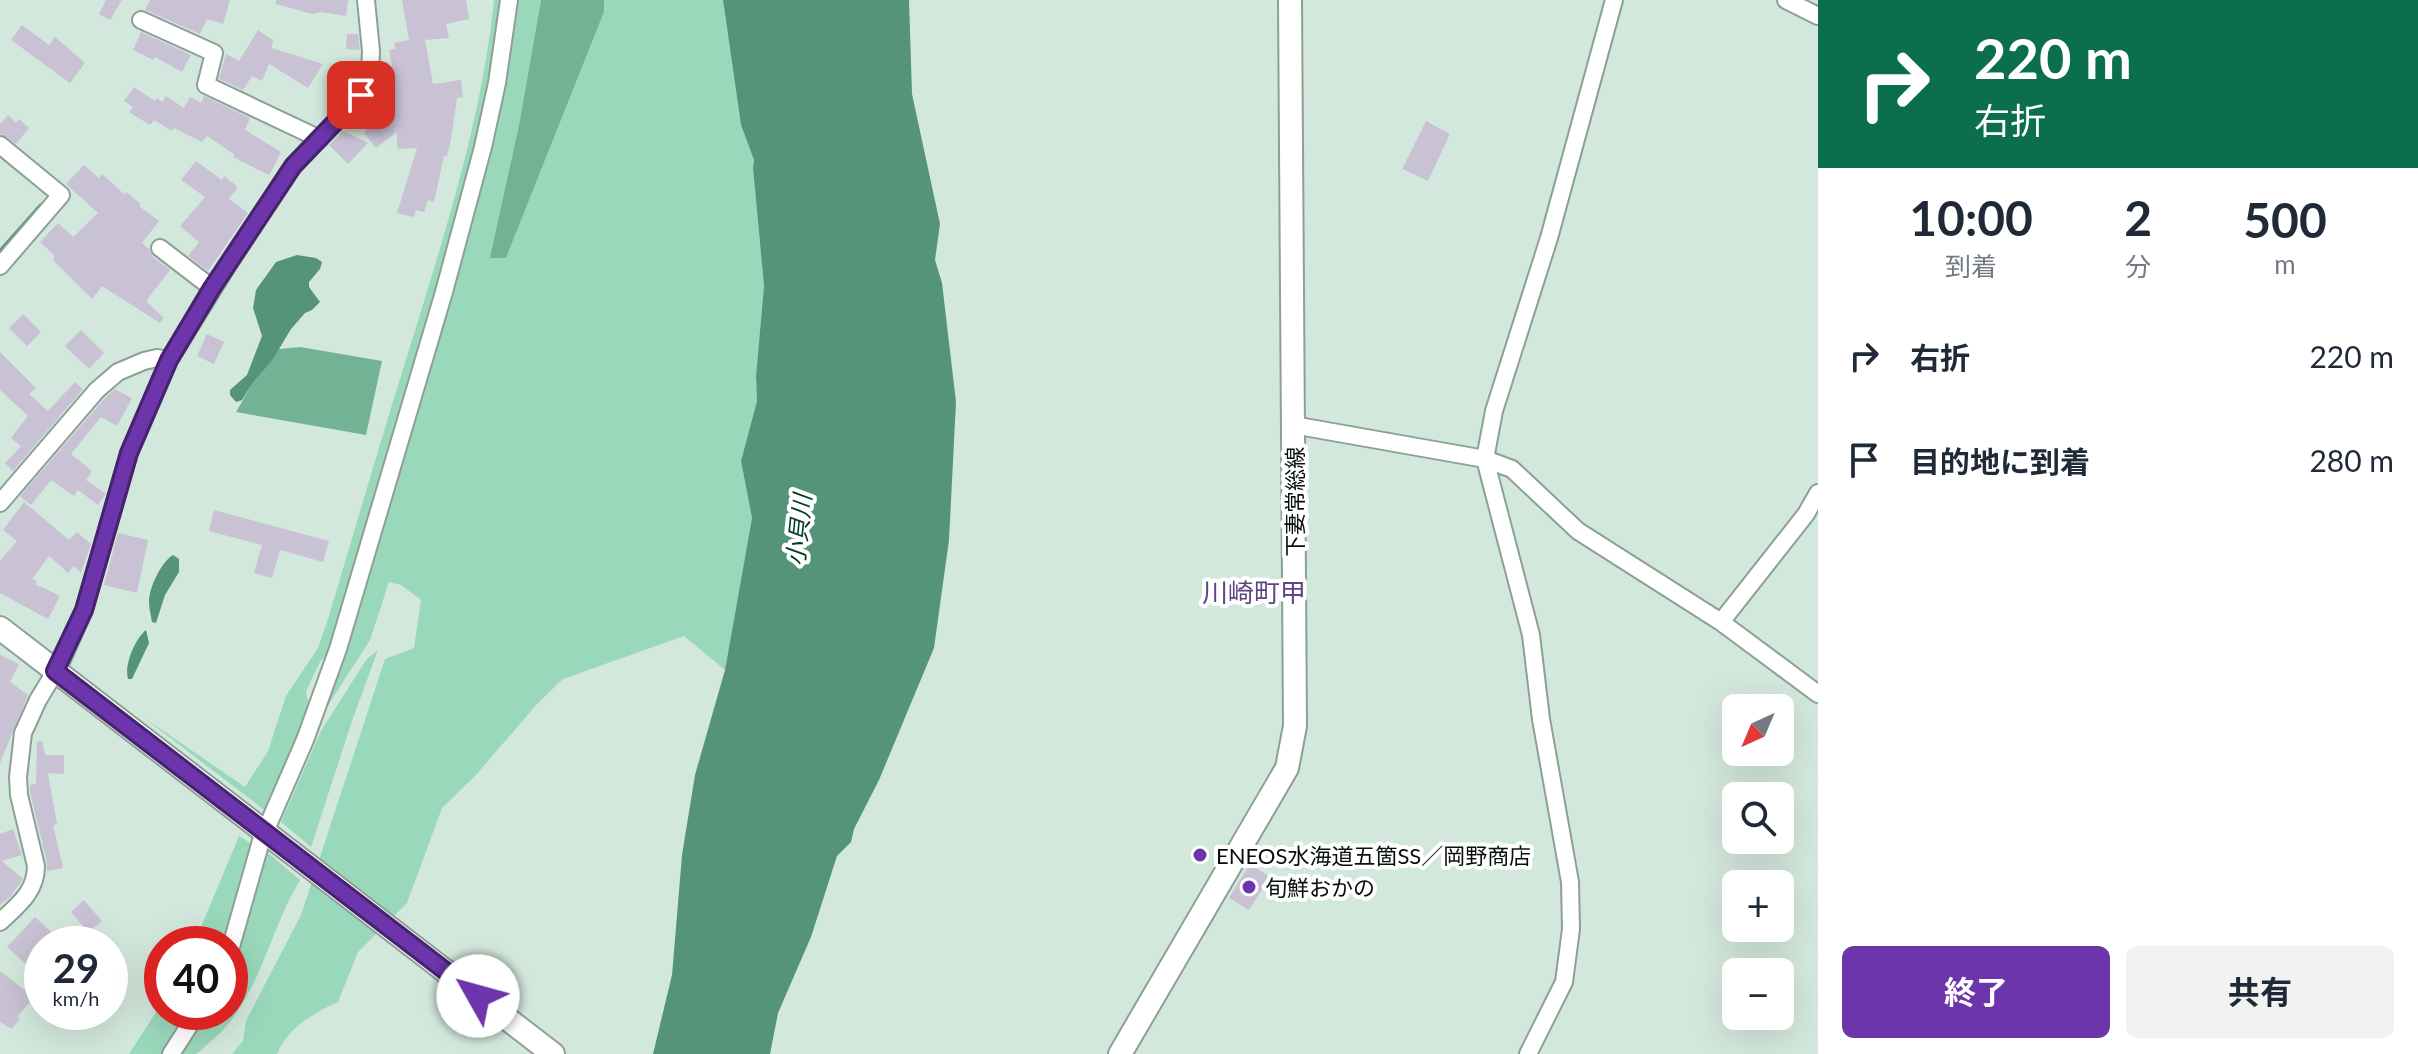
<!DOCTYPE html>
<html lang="ja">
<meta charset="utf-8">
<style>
:root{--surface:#fff;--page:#f2f2f3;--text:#1f2937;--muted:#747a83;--accent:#6c35ab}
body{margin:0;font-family:Lato,"Noto Sans JP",sans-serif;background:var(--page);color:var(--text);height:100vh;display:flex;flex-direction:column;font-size:30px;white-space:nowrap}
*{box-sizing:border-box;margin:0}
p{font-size:26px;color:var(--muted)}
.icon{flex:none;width:44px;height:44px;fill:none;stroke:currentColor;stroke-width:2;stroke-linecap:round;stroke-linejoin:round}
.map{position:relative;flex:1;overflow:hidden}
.details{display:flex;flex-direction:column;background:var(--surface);width:600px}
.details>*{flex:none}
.guide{background:#0b6e4f;color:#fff;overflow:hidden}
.needle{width:52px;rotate:224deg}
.controls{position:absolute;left:1722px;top:694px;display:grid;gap:16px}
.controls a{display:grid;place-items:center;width:72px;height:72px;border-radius:12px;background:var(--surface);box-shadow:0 8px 32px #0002;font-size:40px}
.speed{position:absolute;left:24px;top:926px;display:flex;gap:16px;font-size:40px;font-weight:700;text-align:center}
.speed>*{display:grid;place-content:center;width:104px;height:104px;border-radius:50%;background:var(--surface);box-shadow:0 8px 32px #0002;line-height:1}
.speed small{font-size:20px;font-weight:400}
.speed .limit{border:12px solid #d22;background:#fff;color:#111}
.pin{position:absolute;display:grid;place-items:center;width:68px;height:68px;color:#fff;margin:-34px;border-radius:16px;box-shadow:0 4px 12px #0006}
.me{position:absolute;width:88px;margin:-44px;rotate:308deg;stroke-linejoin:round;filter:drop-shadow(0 0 6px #0008)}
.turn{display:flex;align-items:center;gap:28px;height:168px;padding:0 24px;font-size:36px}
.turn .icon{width:104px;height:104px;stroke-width:2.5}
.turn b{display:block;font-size:56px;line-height:68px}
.eta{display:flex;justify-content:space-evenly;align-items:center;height:136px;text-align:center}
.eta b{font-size:48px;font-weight:700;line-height:56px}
.button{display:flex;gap:16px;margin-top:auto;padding:16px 24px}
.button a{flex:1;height:92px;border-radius:12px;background:var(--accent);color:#fff;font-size:32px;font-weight:700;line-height:92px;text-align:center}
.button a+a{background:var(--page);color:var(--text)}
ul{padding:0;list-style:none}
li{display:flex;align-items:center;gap:24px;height:104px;padding:0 24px}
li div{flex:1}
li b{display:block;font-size:30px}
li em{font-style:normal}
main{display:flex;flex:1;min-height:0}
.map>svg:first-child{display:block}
.green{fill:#9ad8bb}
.forest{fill:#72b395}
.water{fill:#559478}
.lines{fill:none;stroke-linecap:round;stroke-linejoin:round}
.stream{stroke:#559478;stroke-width:5}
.building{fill:#c8c2d4}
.street-casing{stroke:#8ca096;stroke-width:20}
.secondary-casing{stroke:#8ca096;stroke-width:26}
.street{stroke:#fff;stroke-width:16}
.secondary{stroke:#fff;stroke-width:22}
.route-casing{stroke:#46226f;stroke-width:20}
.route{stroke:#6c35ab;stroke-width:14}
.poi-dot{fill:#6c35ab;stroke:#fff;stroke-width:3}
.labels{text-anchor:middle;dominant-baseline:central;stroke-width:8;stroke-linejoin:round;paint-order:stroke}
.street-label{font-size:22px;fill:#070e0b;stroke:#fff}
.poi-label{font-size:22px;fill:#070e0b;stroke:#fff;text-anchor:start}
.water-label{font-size:24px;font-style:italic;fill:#023b28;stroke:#fff}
.quarter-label{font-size:26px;fill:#5e4683;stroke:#fff}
</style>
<main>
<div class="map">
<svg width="1818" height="1054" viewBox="0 0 1818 1054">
<rect width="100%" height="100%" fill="#d3e8dd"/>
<path class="green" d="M494,0H505L470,183L329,651L320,662L306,691L310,712L267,812L143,717L245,787L268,751L286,696L318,648L328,619C355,529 381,439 409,350C444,236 482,119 494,0Z
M515,0H541L519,125L491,258H506L604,12V0H723L741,125L754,160L753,168L764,286L756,376L757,401L741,461L752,518L725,670L684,636L563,679L537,704L475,776L442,808L407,903L358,952L338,1002C314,1013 288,1027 277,1054H232L243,1041L246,1021L301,915L385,659L414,648L421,600L401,585L389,582L370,640L318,721L344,643Z
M378,650L353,718L311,847L281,822L321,731L366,660Z
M239,836L252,844L241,888L221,944H194Z
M267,852L300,880C268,932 259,1003 210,1042C206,1045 200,1052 196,1054C191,1054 182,1054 177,1054L204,1012H230V960Z
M162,1003V1012H190L162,1054H129Z"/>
<path class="forest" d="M541,0H604V12L506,258H490L519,125Z
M300,347L382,361L366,435L236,412L252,384L279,349Z"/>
<path class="water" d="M723,0H909L912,94L940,224L935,260L942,283L956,402L949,540L934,648L879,780L854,829L851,842L837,856L811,937L778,1013L770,1054H653L672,975L682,855L695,775L725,670L752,518L741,461L757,401L756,376L764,286L753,168L754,160L741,125Z
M297,255L316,258L322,262L320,269L309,282V287L320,302L312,310L305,313L291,329L273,359L252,384L242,400L236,402L230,395V390L247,375L262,336L253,308L256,290L276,262Z
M173,555L179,559V572L165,595L156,623L152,622C151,616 149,608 149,602C149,588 161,562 173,555Z
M146,630L149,643L132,679H128C124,665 135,639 146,630Z"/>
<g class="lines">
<path class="stream" d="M0,252L41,206"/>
</g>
<path class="building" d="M106,0H122L110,20L99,14Z
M150,0H230L223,24L207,19L200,34L145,10Z
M276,0H348L346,16L321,12L312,14L276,4Z
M402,0H466L469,19L446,24L449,38L425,40L433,84L461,80L463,97L457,98L451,140L447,156H444L434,202L428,200L424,212L416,210L414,217L397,213L417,148L399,149L397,146V132L376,148L364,133L368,127L365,125L375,117L368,108L392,89L390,72L393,71L389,50L396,49L394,43L409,40Z
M22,25L49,45L55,37L85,63L70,83L11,40Z
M258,30L273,40L272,48L323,64L308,88L269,64L262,81L252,76L243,90L219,79L226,54L239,61Z
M141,32L191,55L182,72L155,57L153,60L133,50Z
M347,34H358L360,50L346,49Z
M134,87L155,101L157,98L162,102L166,96L184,108L190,97L201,103L204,96L250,118L245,130L281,152L271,172L269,175L233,157L235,155L207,136L202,142L174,128L172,131L154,120L150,125L129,112L133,107L124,101Z
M8,115L16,123L19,119L29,128L16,144L0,134V124Z
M1426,121L1450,134L1428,181L1402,169Z
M343,131L368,143L348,164L329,145Z
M196,161L222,180L224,176L238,187L229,199L248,213L208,271L188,256L199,242L180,226L205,197L181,180Z
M84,165L99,178L102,174L124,194L126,192L141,204L139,206L159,221L142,243L149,249L153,257L170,270L146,301L164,318L160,323L102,286L92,299L53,260L55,256L40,242L58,223L73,237L98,213L66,184Z
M23,314L41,332L27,346L9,328Z
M81,330L104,353L89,369L65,346Z
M207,334L224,342L214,364L197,356Z
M0,352L36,388L29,394L48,411L75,382L83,389L13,471L5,463L21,446L11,438L28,416L0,390Z
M115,389L132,398L117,426L101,417L71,454L92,471L86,480L106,494L98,505L78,490L74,496L51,480L31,505L20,496L105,398Z
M24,502L69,540L77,532L91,544L81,573L74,566L68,573L49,556L32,579L37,581L35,584L60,596L48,619L0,593V561L17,541L3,530Z
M214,510L329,541L323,562L280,550L272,578L254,573L262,545L209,531Z
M118,533L148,540L137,593L104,585Z
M0,655L19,664L10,682L28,695L0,763Z
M42,741L45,755H64V774L48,773L57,824L53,825L63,868L47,871V863L30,792V785L36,784L37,742Z
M13,829L22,855L2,861L23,879L11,896L0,905V834Z
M1250,864L1270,877L1249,910L1229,898Z
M84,900L102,921L88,932L71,912Z
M35,917L65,944H42V979L7,947Z
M0,971L34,997L17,1017L20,1018L12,1029L0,1022Z"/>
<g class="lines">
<g class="street-casing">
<path id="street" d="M1786,0L1818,16
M141,20L214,53L206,85L320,139
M0,145L61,195L0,266
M160,248L212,288
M1293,425L1485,459L1512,469L1578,531L1721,622L1818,694
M0,503L97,390L118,372L144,361L157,358L169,360
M1721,622L1806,514L1818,493
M0,922C18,905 36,892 36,866L19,795L18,777L23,733L38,700L61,662L84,610L129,453L169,360L229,263L293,166L352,105L366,85L370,72L371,51L366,0
M230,950L261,841L305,740L338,649L444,292L483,147L497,83L509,0
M171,1054L198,1012
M1528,1054L1564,982L1571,929L1570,882L1541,719L1531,635L1485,459L1494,411L1549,238L1614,0"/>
</g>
<g class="secondary-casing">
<path id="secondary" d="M0,628L553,1054
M1120,1054L1287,768L1295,726L1290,0"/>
</g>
<use href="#street" class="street"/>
<use href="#secondary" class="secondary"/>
</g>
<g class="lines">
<g class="route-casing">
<path id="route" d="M361,95L293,166L212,288L169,360L129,453L84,610L55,671L478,996"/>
</g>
<use href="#route" class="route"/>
</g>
<g class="poi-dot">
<circle cx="1200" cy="855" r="8"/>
<circle cx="1249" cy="887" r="8"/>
</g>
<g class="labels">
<g class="street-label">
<text transform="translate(1294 502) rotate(-90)">下妻常総線</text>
</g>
<g class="poi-label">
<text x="1216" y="855">ENEOS水海道五箇SS／岡野商店</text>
<text x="1265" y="887">旬鮮おかの</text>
</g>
<g class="water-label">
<text transform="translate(798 530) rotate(-84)">小貝川</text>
</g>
<g class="quarter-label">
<text x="1254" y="592">川崎町甲</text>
</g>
</g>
</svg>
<div class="controls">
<a><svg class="needle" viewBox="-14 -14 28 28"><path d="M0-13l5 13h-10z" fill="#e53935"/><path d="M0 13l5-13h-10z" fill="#747a83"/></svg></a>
<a><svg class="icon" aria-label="search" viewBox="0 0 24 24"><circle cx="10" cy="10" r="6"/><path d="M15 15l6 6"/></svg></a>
<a>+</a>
<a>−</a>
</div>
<div class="speed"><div>29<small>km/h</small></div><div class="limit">40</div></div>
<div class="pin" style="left:361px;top:95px;background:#d93025"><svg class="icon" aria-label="arrive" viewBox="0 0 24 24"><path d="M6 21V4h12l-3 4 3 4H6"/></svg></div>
<svg class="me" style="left:478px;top:996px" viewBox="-20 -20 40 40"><circle r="19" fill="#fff"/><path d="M0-13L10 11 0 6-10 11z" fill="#6c35ab"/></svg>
</div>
<section class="details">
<div class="guide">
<div class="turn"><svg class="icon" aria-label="right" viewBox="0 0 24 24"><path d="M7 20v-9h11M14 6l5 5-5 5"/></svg><div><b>220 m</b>右折</div></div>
</div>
<div class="eta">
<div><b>10:00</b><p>到着</p></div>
<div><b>2</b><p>分</p></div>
<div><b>500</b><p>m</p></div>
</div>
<ul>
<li><svg class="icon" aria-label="right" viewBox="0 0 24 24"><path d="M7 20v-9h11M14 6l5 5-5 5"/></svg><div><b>右折</b></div><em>220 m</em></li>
<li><svg class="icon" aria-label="arrive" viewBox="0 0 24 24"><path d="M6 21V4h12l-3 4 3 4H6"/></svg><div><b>目的地に到着</b></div><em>280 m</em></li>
</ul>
<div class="button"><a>終了</a><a>共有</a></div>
</section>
</main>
